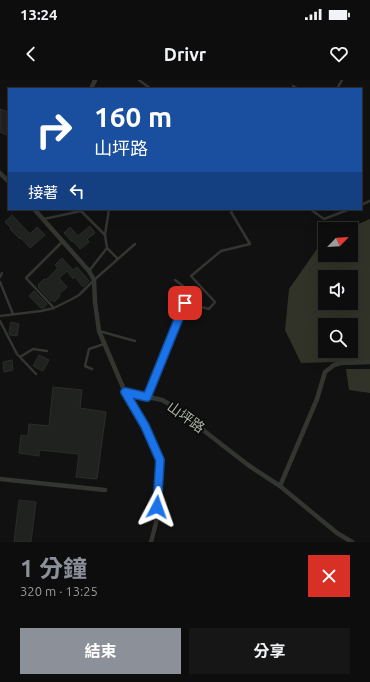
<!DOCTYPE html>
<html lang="zh-TW">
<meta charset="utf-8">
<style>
:root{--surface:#0c0d0c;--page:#151615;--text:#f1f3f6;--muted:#9a9c9d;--line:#2c2d2d;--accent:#8c9099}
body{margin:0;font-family:Ubuntu,"Noto Sans TC",sans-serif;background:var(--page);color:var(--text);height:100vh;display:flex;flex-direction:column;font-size:15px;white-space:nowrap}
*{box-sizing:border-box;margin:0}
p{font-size:13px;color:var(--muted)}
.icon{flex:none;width:22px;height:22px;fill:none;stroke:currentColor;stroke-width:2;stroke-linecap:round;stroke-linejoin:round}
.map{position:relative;height:462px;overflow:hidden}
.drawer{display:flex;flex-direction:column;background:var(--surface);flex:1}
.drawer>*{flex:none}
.hud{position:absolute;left:8px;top:8px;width:354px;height:122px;border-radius:0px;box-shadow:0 4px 16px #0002,0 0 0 1px var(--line);background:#1a4fa0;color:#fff;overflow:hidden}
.needle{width:26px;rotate:65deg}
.controls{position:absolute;left:318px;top:142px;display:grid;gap:8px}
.controls a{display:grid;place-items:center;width:40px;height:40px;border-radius:0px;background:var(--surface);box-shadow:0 4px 16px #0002,0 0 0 1px var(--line);font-size:20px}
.pin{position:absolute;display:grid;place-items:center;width:34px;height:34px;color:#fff;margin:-17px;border-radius:8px;box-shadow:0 2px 6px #0006}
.me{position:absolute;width:44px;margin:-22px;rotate:4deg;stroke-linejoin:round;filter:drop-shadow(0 0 3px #0008)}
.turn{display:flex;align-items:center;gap:14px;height:84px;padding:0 20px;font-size:18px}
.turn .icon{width:52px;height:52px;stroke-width:2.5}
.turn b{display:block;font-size:28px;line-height:34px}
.then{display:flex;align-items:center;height:38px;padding:0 20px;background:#0003;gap:8px;font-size:15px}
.round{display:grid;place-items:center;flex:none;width:42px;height:42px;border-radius:0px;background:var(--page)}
.overview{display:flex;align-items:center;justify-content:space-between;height:68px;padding:0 20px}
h1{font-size:24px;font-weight:700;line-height:30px;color:var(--accent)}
.button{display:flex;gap:8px;margin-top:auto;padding:8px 20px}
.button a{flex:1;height:46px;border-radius:0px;background:var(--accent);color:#fff;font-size:16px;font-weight:700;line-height:46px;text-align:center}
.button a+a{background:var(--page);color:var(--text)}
.status{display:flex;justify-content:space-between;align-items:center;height:28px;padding:0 20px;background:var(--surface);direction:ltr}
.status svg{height:11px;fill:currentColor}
header{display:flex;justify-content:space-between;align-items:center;height:52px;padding:0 20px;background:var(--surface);font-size:18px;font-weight:700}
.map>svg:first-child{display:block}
.water{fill:#313328;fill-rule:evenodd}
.building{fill:#202220;stroke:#2b2d2a}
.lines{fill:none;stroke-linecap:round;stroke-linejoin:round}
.service{stroke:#333531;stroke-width:2.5}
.minor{stroke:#333531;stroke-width:4.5}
.route-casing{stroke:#114b97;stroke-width:10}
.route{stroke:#1a73e8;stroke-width:7}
.labels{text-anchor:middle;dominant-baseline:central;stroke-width:4;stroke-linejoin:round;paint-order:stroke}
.street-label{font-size:14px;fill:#aab0a2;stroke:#0b0c0b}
</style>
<div class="status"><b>13:24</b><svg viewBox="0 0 49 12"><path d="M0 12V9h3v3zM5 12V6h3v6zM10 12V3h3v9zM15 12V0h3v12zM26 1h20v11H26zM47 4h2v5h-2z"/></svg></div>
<header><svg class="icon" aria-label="back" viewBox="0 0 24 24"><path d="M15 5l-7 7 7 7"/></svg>Drivr<svg class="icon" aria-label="heart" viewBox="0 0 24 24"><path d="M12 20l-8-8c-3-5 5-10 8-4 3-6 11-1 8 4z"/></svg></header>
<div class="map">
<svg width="370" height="462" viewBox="0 0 370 462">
<rect width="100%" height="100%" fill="#101110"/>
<path class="water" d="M370,139V281L301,283L285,250L289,209L317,169L325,160V175H351V149H347ZM325,197H351V223H325ZM325,245H351V271H325Z
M346,289H370V313L349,310Z"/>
<path class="building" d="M0,29L9,32V56L0,52Z
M12,135L30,154L37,147L45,155L30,168L21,158L20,159L10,149L11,148L5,142Z
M90,146L95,153L87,159L89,162L80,169L73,161L72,162L64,153L70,147L78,156Z
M62,178L73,190L77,187L89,201L83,207L75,197L73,199L67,191L59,198L67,207L59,214L60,216L54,222L52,220L51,221L38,207L39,206L38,205L44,199L46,200L58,188L55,185Z
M34,211L47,224L44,228H41L29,216Z
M11,242L19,244L17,256L10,255L9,253Z
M39,275L49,280L43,291L33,286Z
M12,280L13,290L4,292L3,282Z
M53,307L82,310L80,328L106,332L97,399L76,397L79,374L39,370V376L19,373L21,355L28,356L29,344L49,346Z
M19,420L36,422L31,462H14Z"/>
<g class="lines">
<path class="service" d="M139,0L151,9
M293,6L299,9
M337,9L342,0
M361,125L370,121
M310,129L324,139L350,129
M44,139L81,131L105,155L107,168L89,191
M105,155L109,129
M107,168L118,179
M0,197L2,193
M175,200L183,206L185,223
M0,202L13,234
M53,227L26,198L62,162
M0,236L41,231L54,228L72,219L79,215L94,200L135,164
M0,241L17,274L36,294
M99,251L135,261
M20,277L33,269L47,271
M92,289L85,286L89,269L104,264
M148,316L185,223L209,229L215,222L191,196L221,171L250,164L231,132L233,129"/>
<path class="minor" d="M91,9L95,0
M0,93L9,102
M34,129L89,191L94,200L95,222L99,251L125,312L162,320L171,325L248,385L280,406L337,453L352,462
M125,312L145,346L161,380L156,443L151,462
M0,399L105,410
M280,406L317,319L325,292L334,285L341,283L370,282"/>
</g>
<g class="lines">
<g class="route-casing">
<path id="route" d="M157,427L160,380L145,346L125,312L147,317L185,223"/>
</g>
<use href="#route" class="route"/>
</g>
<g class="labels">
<g class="street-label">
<text transform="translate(186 337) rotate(36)">山坪路</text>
</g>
</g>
</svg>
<div class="controls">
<a><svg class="needle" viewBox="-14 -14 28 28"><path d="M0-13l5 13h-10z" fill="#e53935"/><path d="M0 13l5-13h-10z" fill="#9a9c9d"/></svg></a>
<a><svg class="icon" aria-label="sound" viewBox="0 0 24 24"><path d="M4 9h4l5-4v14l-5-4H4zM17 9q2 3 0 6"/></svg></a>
<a><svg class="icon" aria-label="search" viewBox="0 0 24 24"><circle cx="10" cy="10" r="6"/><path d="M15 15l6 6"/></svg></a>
</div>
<div class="pin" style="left:185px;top:223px;background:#d93025"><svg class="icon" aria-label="arrive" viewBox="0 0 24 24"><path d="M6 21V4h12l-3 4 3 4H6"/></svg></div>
<svg class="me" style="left:157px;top:427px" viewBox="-20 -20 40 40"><path d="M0-17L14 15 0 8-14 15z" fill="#1a73e8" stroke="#fff" stroke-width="4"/></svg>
<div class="hud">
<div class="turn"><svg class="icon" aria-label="right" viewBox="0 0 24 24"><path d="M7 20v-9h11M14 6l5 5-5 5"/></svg><div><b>160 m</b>山坪路</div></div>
<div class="then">接著<svg class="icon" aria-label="left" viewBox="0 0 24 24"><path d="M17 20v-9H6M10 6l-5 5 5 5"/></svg></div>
</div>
</div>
<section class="drawer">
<div class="overview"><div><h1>1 分鐘</h1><p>320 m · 13:25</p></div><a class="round" style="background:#d93025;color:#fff"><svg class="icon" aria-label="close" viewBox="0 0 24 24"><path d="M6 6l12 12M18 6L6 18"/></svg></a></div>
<div class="button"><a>結束</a><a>分享</a></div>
</section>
